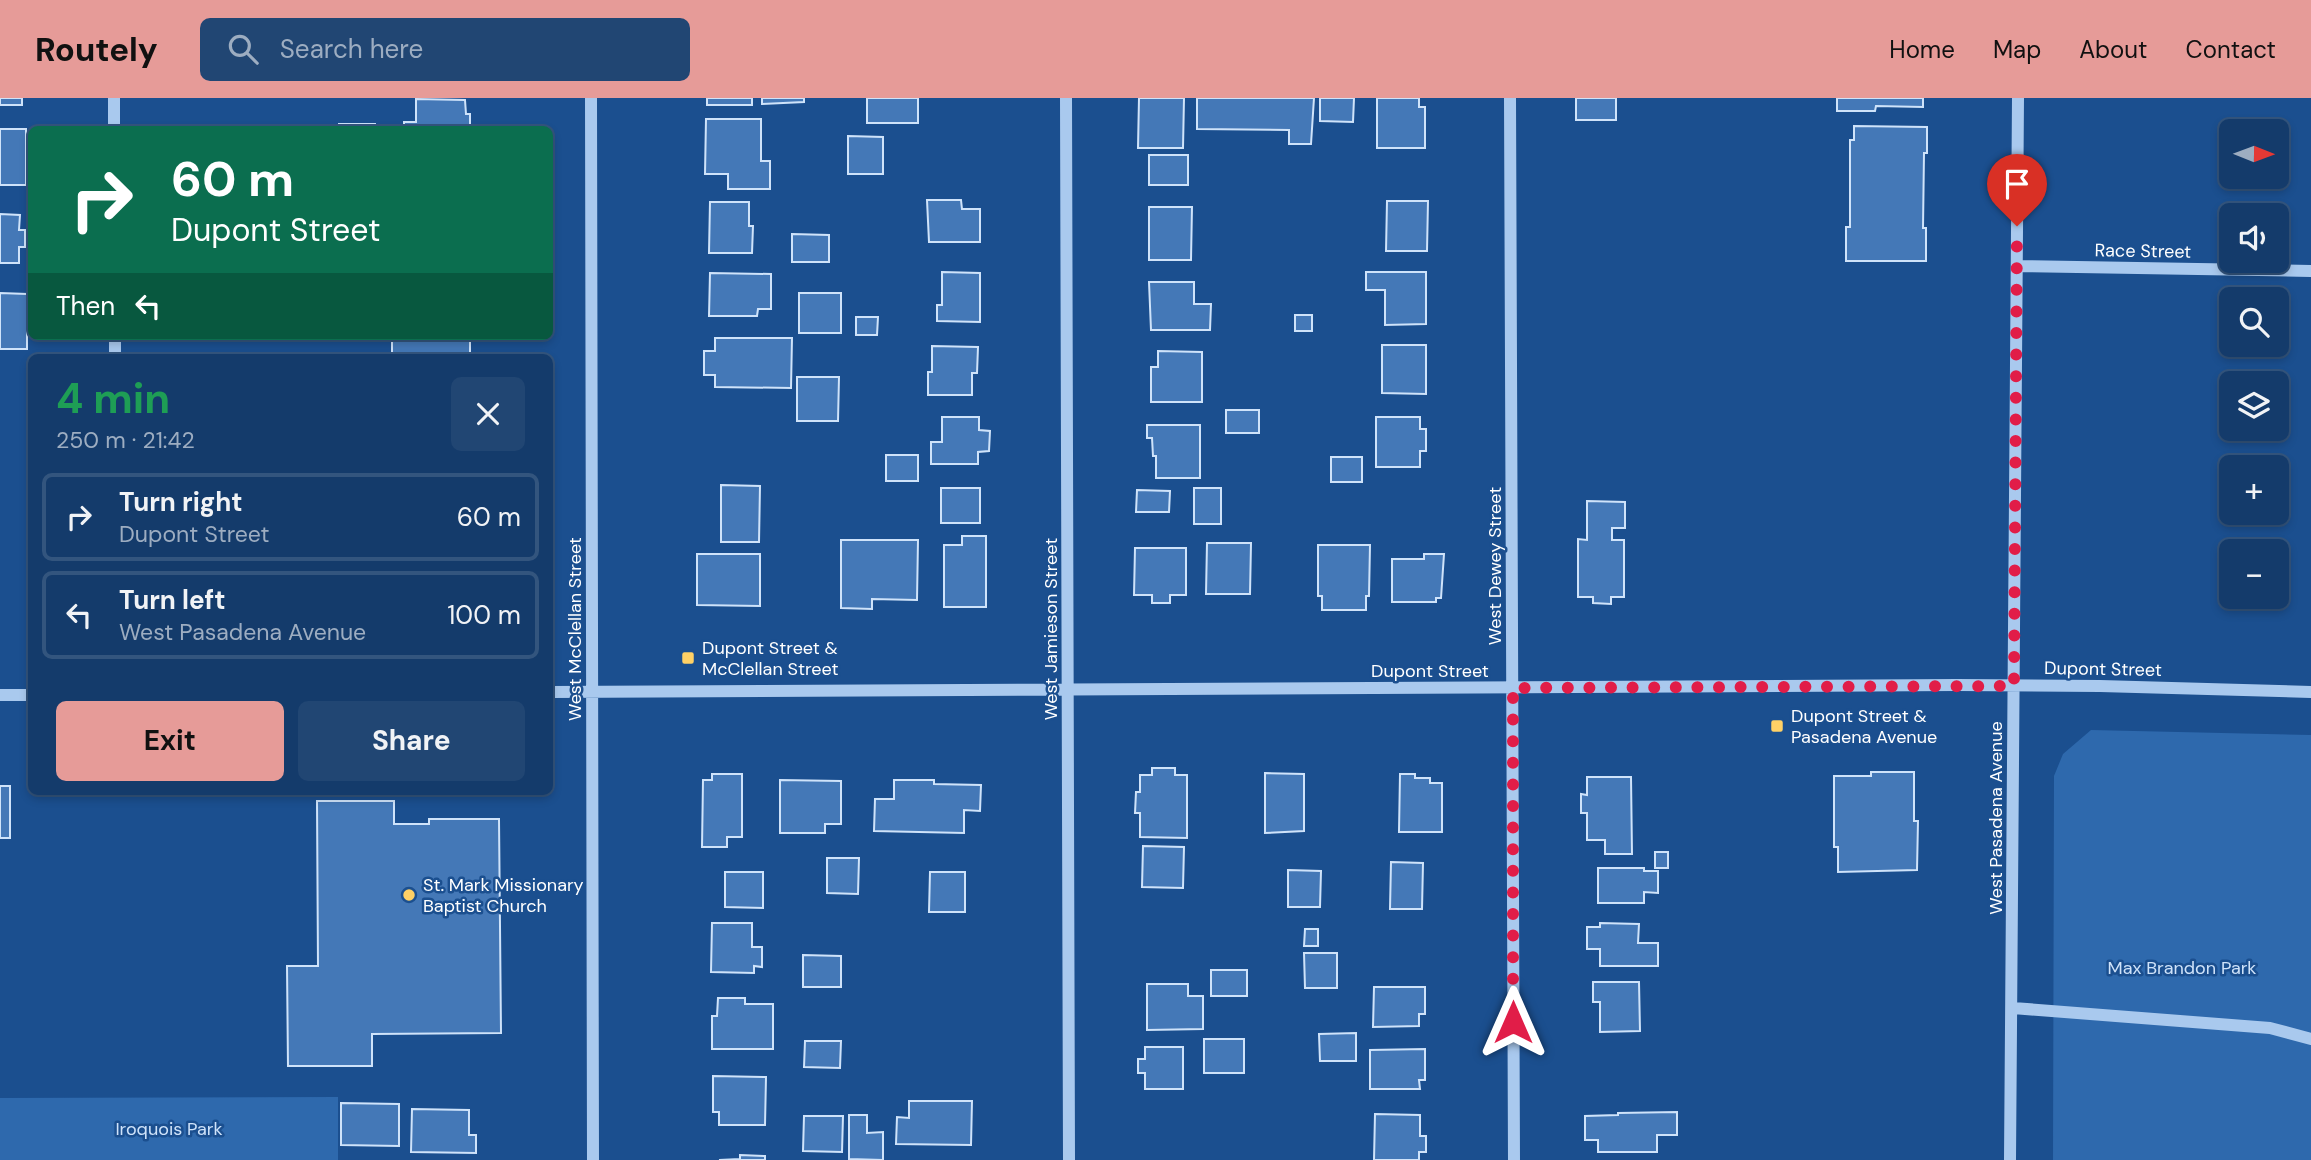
<!DOCTYPE html>
<meta charset="utf-8">
<style>
:root{--surface:#143b6b;--page:#214673;--text:#f1f3f6;--muted:#9dadc1;--line:#33557e;--accent:#e69b98}
body{margin:0;font-family:"DM Sans",sans-serif;background:var(--page);color:var(--text);height:100vh;display:flex;flex-direction:column;font-size:26px;white-space:nowrap}
*{box-sizing:border-box;margin:0}
p{font-size:23px;color:var(--muted)}
.icon{flex:none;width:38px;height:38px;fill:none;stroke:currentColor;stroke-width:2;stroke-linecap:round;stroke-linejoin:round}
.map{position:relative;flex:1;overflow:hidden}
.panel{position:absolute;left:28px;top:256px;width:525px;height:441px;display:flex;flex-direction:column;background:var(--surface);border-radius:10px;box-shadow:0 4px 10px #0003,0 0 0 2px var(--line)}
.panel>*{flex:none}
.banner{position:absolute;left:28px;top:28px;width:525px;height:214px;border-radius:10px;box-shadow:0 4px 10px #0003,0 0 0 2px var(--line);background:#0b6e4f;color:#fff;overflow:hidden}
.needle{width:46px;rotate:91deg}
.fabs{position:absolute;left:2219px;top:21px;display:grid;gap:14px}
.fabs a{display:grid;place-items:center;width:70px;height:70px;border-radius:10px;background:var(--surface);box-shadow:0 4px 10px #0003,0 0 0 2px var(--line);font-size:35px}
.pin{position:absolute;display:grid;place-items:center;width:60px;height:60px;color:#fff;margin:-72px -30px;border-radius:50% 50% 50% 0;rotate:-45deg;box-shadow:0 0 7px #0007}
.pin .icon{rotate:45deg}
.me{position:absolute;width:77px;margin:-38px;rotate:0deg;stroke-linejoin:round;filter:drop-shadow(0 0 5px #0008)}
.turn{display:flex;align-items:center;gap:24px;height:147px;padding:0 28px;font-size:32px}
.turn .icon{width:91px;height:91px;stroke-width:2.5}
.turn b{display:block;font-size:49px;line-height:60px}
.then{display:flex;align-items:center;height:66px;padding:0 28px;background:#0003;gap:14px;font-size:26px}
.round{display:grid;place-items:center;flex:none;width:74px;height:74px;border-radius:10px;background:var(--page)}
.overview{display:flex;align-items:center;justify-content:space-between;height:119px;padding:0 28px}
h1{font-size:42px;font-weight:700;line-height:52px;color:#1e9e55}
.primary-button{display:flex;gap:14px;margin-top:auto;padding:14px 28px}
.primary-button a{flex:1;height:80px;border-radius:10px;background:var(--accent);color:#111;font-size:28px;font-weight:700;line-height:80px;text-align:center}
.primary-button a+a{background:var(--page);color:var(--text)}
ul{padding:0;list-style:none}
li{display:flex;align-items:center;gap:21px;height:88px;margin:0 14px 10px;padding:0 14px;border:4px solid var(--line);border-radius:10px}
li div{flex:1}
li b{display:block;font-size:26px}
li em{font-style:normal}
header{display:flex;align-items:center;gap:42px;box-sizing:border-box;height:98px;padding:0 35px;background:var(--accent);color:#111}
header strong{font-size:33px}
nav{display:flex;gap:38px;margin-inline-start:auto;font-size:24px}
.search{width:490px;height:63px;background:var(--page);display:flex;align-items:center;gap:18px;box-sizing:border-box;padding:0 24px;border-radius:10px;color:var(--muted);font-size:26px}
.map>svg:first-child{display:block}
.green{fill:#2e69ad}
.building{fill:#4478b7;stroke:#cfe3fa;stroke-width:2}
.lines{fill:none;stroke-linecap:round;stroke-linejoin:round}
.minor{stroke:#a9c9ee;stroke-width:12}
.route{stroke:#e11d48;stroke-width:12;stroke-dasharray:0 21.6}
.poi-dot{fill:#ffd166;stroke:#1b4f8f;stroke-width:2.5}
.labels{text-anchor:middle;dominant-baseline:central;stroke-width:5;stroke-linejoin:round;paint-order:stroke}
.street-label{font-size:18px;fill:#fff;stroke:#1b4f8f}
.poi-label{font-size:18px;fill:#fff;stroke:#1b4f8f;text-anchor:start}
.park-label{font-size:18px;fill:#cfe3fa;stroke:#1b4f8f}
</style>
<header>
<strong>Routely</strong>
<div class="search"><svg class="icon" aria-label="search" viewBox="0 0 24 24"><circle cx="10" cy="10" r="6"/><path d="M15 15l6 6"/></svg>Search here</div>
<nav><a>Home</a><a>Map</a><a>About</a><a>Contact</a></nav>
</header>
<div class="map">
<svg width="2311" height="1062" viewBox="0 0 2311 1062">
<rect width="100%" height="100%" fill="#1b4f8f"/>
<path class="green" d="M2091,632L2311,637V1062H2053L2054,678L2063,656Z
M338,999V1062H0V1000Z"/>
<path class="building" d="M0,0H22V7H0Z
M707,0H752V7H707Z
M762,0H804V4L762,6Z
M867,0H918V25H867Z
M1139,0H1184L1183,50H1138Z
M1197,0H1314L1311,46H1289V32L1197,31Z
M1320,0H1354L1353,24L1320,23Z
M1377,0H1419V9H1425V50H1377Z
M1576,0H1616V22H1576Z
M1837,0H1923V9L1876,8L1875,13H1837Z
M416,1L465,2L466,16H470V32H404V24H416Z
M706,21H761V63H770V91H728V76H705Z
M339,26H375V32H339Z
M1854,28L1927,29V55H1924L1923,130H1926V163H1846V129H1850V42H1854Z
M0,31H26V87H0Z
M848,38L883,39V76H848Z
M1149,57H1188V87H1149Z
M927,102H961L962,111H980V144H929Z
M1387,103H1428L1427,153H1386Z
M710,104H749V128H753L752,155H709Z
M1149,109H1192L1191,162H1149Z
M0,116L20,117L19,132H25V149H19V165H0Z
M792,136L829,137V164H792Z
M942,174L980,175V224L937,223V207H942Z
M1366,174H1426V226L1385,227V192H1366Z
M710,175L771,176V211H758L757,218H709Z
M1149,184H1194V206H1211L1210,232H1151Z
M0,195L27,196V217H31L30,229H27V251H0Z
M799,195H841V235H799Z
M1295,217H1312V233H1295Z
M856,219H878L877,237H856Z
M392,238H414V243H423V238H470V259H392Z
M715,240H792L791,290L715,289V277H704V253H715Z
M1382,247H1426V296L1382,295Z
M932,248L978,249L977,275H972V297H928V274H932Z
M1158,253L1202,254V304H1151V269H1158Z
M797,279H839L838,323H797Z
M1226,312H1259V335H1226Z
M942,319H979V332L990,333L989,353L978,354V366H931V344H942Z
M1376,319H1420V331H1426V353H1420V369H1376Z
M1147,327H1200V380H1156V358H1153L1152,340H1147Z
M886,357H918V383H886Z
M1331,359H1362V384H1331Z
M721,387L760,388L759,444H721Z
M941,390H980V425H941Z
M1194,390H1221V426H1194Z
M1137,392L1170,393L1169,414H1136Z
M1587,403L1625,404V430H1612V442H1624V499H1611V506L1593,505V499H1578V441L1587,442Z
M962,438H986V509H944V447H962Z
M841,442H918L917,502L872,501V511L841,510Z
M1207,445H1251L1250,496H1206Z
M1318,447H1370L1369,498H1366V512H1322V498H1318Z
M1135,450H1186V497H1170V505H1152V497H1134Z
M697,456H760V508L697,507Z
M1424,456H1444L1441,500H1436V504H1392V461H1424Z
M1152,670H1175V677H1187V740L1140,739V715H1135L1136,694H1140V677H1152Z
M1871,674H1914V723H1918L1917,772L1838,774V749H1834V678H1871Z
M1265,675L1304,676V733L1265,735Z
M712,676H742V739H727V749H702L703,682H712Z
M1400,676H1415V680H1430V685H1442V734H1399Z
M1587,679H1631L1632,756H1605V742H1587V715H1581V696L1587,697Z
M780,682L841,683V726H825V735H780Z
M894,682H934V686L981,687L980,713L964,712V735L874,733L875,701H894Z
M0,688H10V740H0Z
M317,703H394V726H429V721H499L501,935L372,936V968H288L287,868H318Z
M1143,748L1184,749L1183,790L1142,789Z
M1655,754H1668V770H1655Z
M827,760H859L858,796L827,795Z
M1391,764L1423,765L1422,811H1390Z
M1598,770H1644V773H1658V795L1644,794V805H1598Z
M1288,772L1321,773L1320,809H1288Z
M725,774H763V810L725,809Z
M930,774H965V814H929Z
M712,825H752V849H762V869L754,868V875L711,874Z
M1600,825L1639,826L1638,845H1658V868H1600V851H1587V829H1600Z
M1305,831H1318V848H1304Z
M1304,855H1337V890H1305Z
M803,857L841,858V889H803Z
M1211,872H1247V898H1211Z
M1593,884H1639L1640,933L1600,934V904H1593Z
M1147,886H1188V898H1203V931L1147,932Z
M1374,889H1425V916H1419V928L1373,929Z
M718,900H745V906H773V951H712V918H717Z
M1356,935V963H1320L1319,936Z
M1204,941H1244V975H1204Z
M805,943H841L840,970L804,969Z
M1145,949H1183V991H1145V975H1138V961H1145Z
M1425,951V982H1419L1420,991H1370V952Z
M713,978L766,979L765,1027H719V1014H713Z
M909,1003H972L971,1047L896,1046L897,1019L909,1020Z
M341,1005L399,1006V1048L341,1047Z
M412,1011L469,1012V1037H476V1055L411,1054Z
M1677,1014V1037H1657V1054H1598V1042H1585V1018L1618,1017V1015Z
M1375,1016L1420,1017V1038H1426V1054H1419V1062H1374Z
M849,1017H867V1035L883,1034V1062L849,1061Z
M804,1018H843L842,1054L803,1053Z
M740,1057L765,1058V1062H719L740,1061Z"/>
<g class="lines">
<path class="minor" d="M114,0V32
M591,0L593,1062
M1066,0L1069,1062
M1510,0L1514,1062
M2017,168L2311,173
M115,238V259
M550,594L1957,587L2100,588L2311,594
M0,597H32
M2013,910L2270,930L2311,941
M2010,1062L2018,0"/>
</g>
<g class="lines">
<path class="route" d="M1513,924V590L2014,588L2017,128"/>
</g>
<g class="poi-dot">
<rect x="681" y="553" width="14" height="14" rx="3.5"/>
<rect x="1770" y="621" width="14" height="14" rx="3.5"/>
<circle cx="409" cy="797" r="7"/>
</g>
<g class="labels">
<g class="street-label">
<text transform="translate(2143 153) rotate(1)">Race Street</text>
<text transform="translate(1495 468) rotate(-90)">West Dewey Street</text>
<text transform="translate(575 531) rotate(-90)">West McClellan Street</text>
<text transform="translate(1051 531) rotate(-90)">West Jamieson Street</text>
<text transform="translate(2103 571) rotate(1)">Dupont Street</text>
<text x="1430" y="573">Dupont Street</text>
<text transform="translate(1996 720) rotate(-90)">West Pasadena Avenue</text>
</g>
<g class="poi-label">
<text x="702" y="550">Dupont Street &amp;<tspan x="702" dy="21">McClellan Street</tspan></text>
<text x="1791" y="618">Dupont Street &amp;<tspan x="1791" dy="21">Pasadena Avenue</tspan></text>
<text x="423" y="787">St. Mark Missionary<tspan x="423" dy="21">Baptist Church</tspan></text>
</g>
<g class="park-label">
<text x="2182" y="870">Max Brandon Park</text>
<text x="169" y="1031">Iroquois Park</text>
</g>
</g>
</svg>
<div class="fabs">
<a><svg class="needle" viewBox="-14 -14 28 28"><path d="M0-13l5 13h-10z" fill="#e53935"/><path d="M0 13l5-13h-10z" fill="#9dadc1"/></svg></a>
<a><svg class="icon" aria-label="sound" viewBox="0 0 24 24"><path d="M4 9h4l5-4v14l-5-4H4zM17 9q2 3 0 6"/></svg></a>
<a><svg class="icon" aria-label="search" viewBox="0 0 24 24"><circle cx="10" cy="10" r="6"/><path d="M15 15l6 6"/></svg></a>
<a><svg class="icon" aria-label="layers" viewBox="0 0 24 24"><path d="M12 4l9 5-9 5-9-5zM3 14l9 5 9-5"/></svg></a>
<a>+</a>
<a>−</a>
</div>
<div class="pin" style="left:2017px;top:128px;background:#d93025"><svg class="icon" aria-label="arrive" viewBox="0 0 24 24"><path d="M6 21V4h12l-3 4 3 4H6"/></svg></div>
<svg class="me" style="left:1513px;top:924px" viewBox="-20 -20 40 40"><path d="M0-17L14 15 0 8-14 15z" fill="#e11d48" stroke="#fff" stroke-width="4"/></svg>
<div class="banner">
<div class="turn"><svg class="icon" aria-label="right" viewBox="0 0 24 24"><path d="M7 20v-9h11M14 6l5 5-5 5"/></svg><div><b>60 m</b>Dupont Street</div></div>
<div class="then">Then<svg class="icon" aria-label="left" viewBox="0 0 24 24"><path d="M17 20v-9H6M10 6l-5 5 5 5"/></svg></div>
</div>
<section class="panel">
<div class="overview"><div><h1>4 min</h1><p>250 m · 21:42</p></div><a class="round"><svg class="icon" aria-label="close" viewBox="0 0 24 24"><path d="M6 6l12 12M18 6L6 18"/></svg></a></div>
<ul>
<li><svg class="icon" aria-label="right" viewBox="0 0 24 24"><path d="M7 20v-9h11M14 6l5 5-5 5"/></svg><div><b>Turn right</b><p>Dupont Street</p></div><em>60 m</em></li>
<li><svg class="icon" aria-label="left" viewBox="0 0 24 24"><path d="M17 20v-9H6M10 6l-5 5 5 5"/></svg><div><b>Turn left</b><p>West Pasadena Avenue</p></div><em>100 m</em></li>
</ul>
<div class="primary-button"><a>Exit</a><a>Share</a></div>
</section>
</div>
